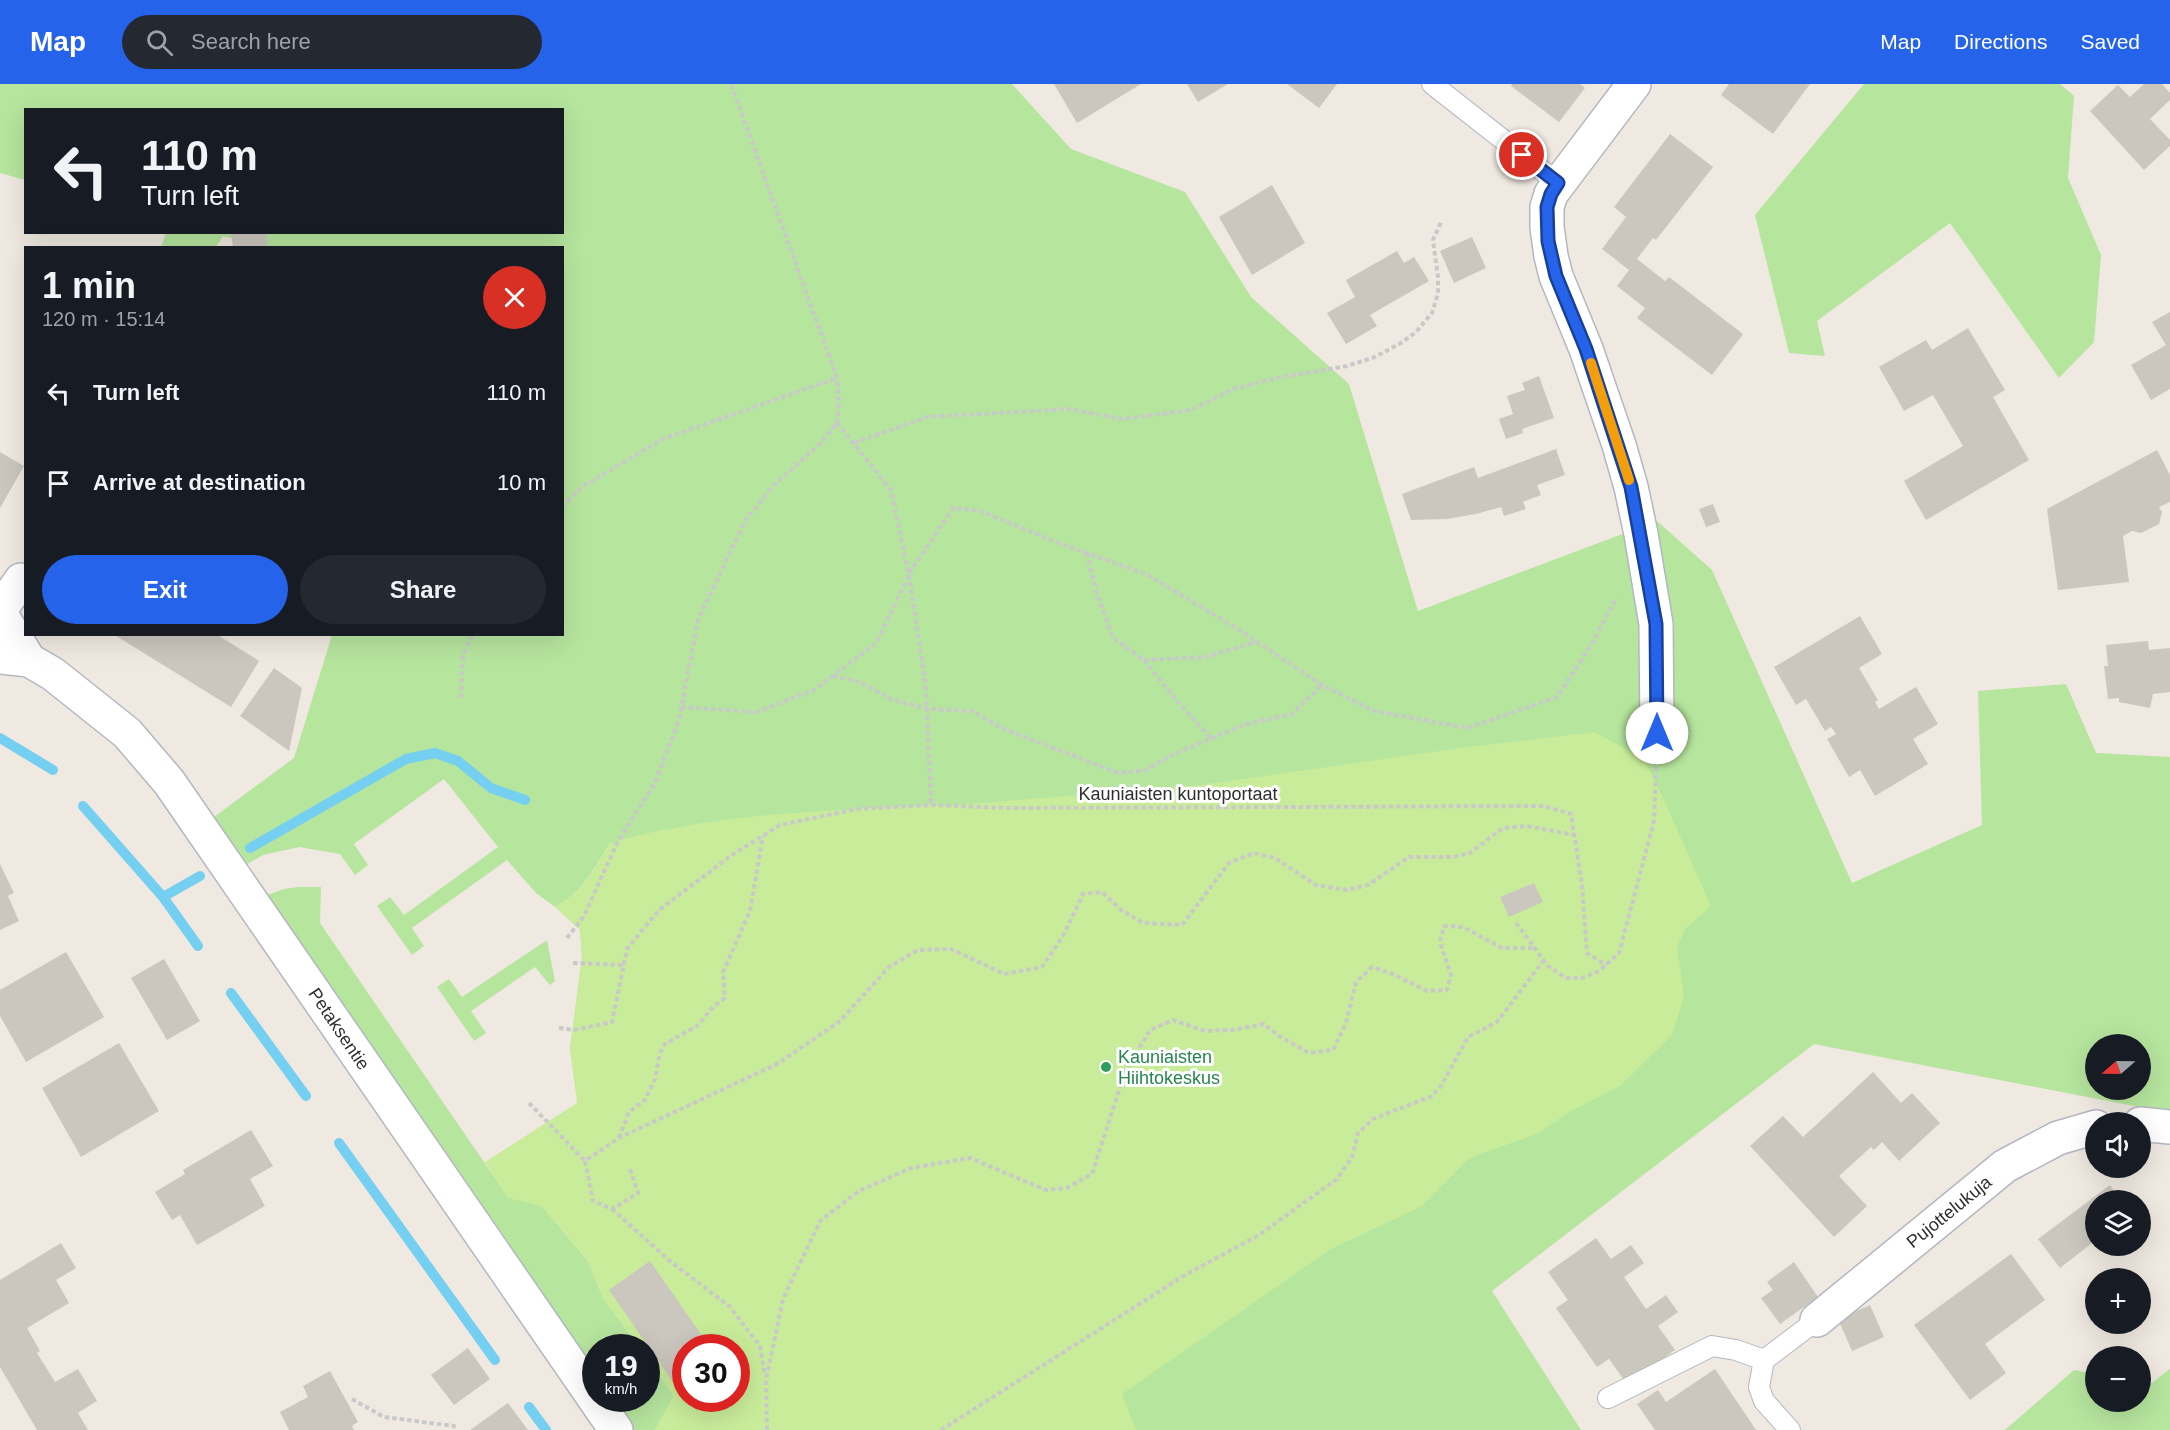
<!DOCTYPE html>
<meta charset="utf-8">
<style>
:root{--surface:#171b24;--page:#242831;--text:#f1f3f6;--muted:#9ea1a6;--accent:#2563eb}
body{margin:0;font-family:Helvetica,sans-serif;background:var(--page);color:var(--text);height:100vh;display:flex;flex-direction:column;font-size:22px;white-space:nowrap}
*{box-sizing:border-box;margin:0}
p{font-size:20px;color:var(--muted)}
.icon{flex:none;width:33px;height:33px;fill:none;stroke:currentColor;stroke-width:2;stroke-linecap:round;stroke-linejoin:round}
.map{position:relative;flex:1;overflow:hidden}
.drawer{position:absolute;left:24px;top:162px;width:540px;height:390px;display:flex;flex-direction:column;background:var(--surface);border-radius:0px;box-shadow:0 6px 24px #0002}
.drawer>*{flex:none}
.top-card{position:absolute;left:24px;top:24px;width:540px;height:126px;border-radius:0px;box-shadow:0 6px 24px #0002;background:#171b24;color:var(--text);overflow:hidden}
.needle{width:39px;rotate:250deg}
.tools{position:absolute;left:2085px;top:950px;display:grid;gap:12px}
.tools a{display:grid;place-items:center;width:66px;height:66px;border-radius:50%;background:var(--surface);box-shadow:0 6px 24px #0002;font-size:30px}
.speed{position:absolute;left:582px;top:1250px;display:flex;gap:12px;font-size:30px;font-weight:700;text-align:center}
.speed>*{display:grid;place-content:center;width:78px;height:78px;border-radius:50%;background:var(--surface);box-shadow:0 6px 24px #0002;line-height:1}
.speed small{font-size:15px;font-weight:400}
.speed .limit{border:9px solid #d22;background:#fff;color:#111}
.pin{position:absolute;display:grid;place-items:center;width:51px;height:51px;color:#fff;margin:-26px;border:3px solid #fff;border-radius:50%;box-shadow:0 2px 6px #0007}
.me{position:absolute;width:66px;margin:-33px;rotate:0deg;stroke-linejoin:round;filter:drop-shadow(0 0 4px #0008)}
.turn{display:flex;align-items:center;gap:21px;height:126px;padding:0 18px;font-size:27px}
.turn .icon{width:78px;height:78px;stroke-width:2.5}
.turn b{display:block;font-size:42px;line-height:51px}
.round{display:grid;place-items:center;flex:none;width:63px;height:63px;border-radius:32px;background:var(--page)}
.headline{display:flex;align-items:center;justify-content:space-between;height:102px;padding:0 18px}
h1{font-size:36px;font-weight:600;line-height:45px}
.button{display:flex;gap:12px;margin-top:auto;padding:12px 18px}
.button a{flex:1;height:69px;border-radius:36px;background:var(--accent);color:#fff;font-size:24px;font-weight:600;line-height:69px;text-align:center}
.button a+a{background:var(--page);color:var(--text)}
ul{padding:0;list-style:none}
li{display:flex;align-items:center;gap:18px;height:90px;padding:0 18px}
li div{flex:1}
li b{display:block;font-size:22px}
li em{font-style:normal}
header{display:flex;align-items:center;gap:36px;box-sizing:border-box;height:84px;padding:0 30px;background:var(--accent);color:#fff}
header strong{font-size:28px}
nav{display:flex;gap:33px;margin-inline-start:auto;font-size:21px}
.search{width:420px;height:54px;background:var(--page);display:flex;align-items:center;gap:15px;box-sizing:border-box;padding:0 21px;border-radius:33px;color:var(--muted);font-size:22px}
.map>svg:first-child{display:block}
.green{fill:#b6e59e;fill-rule:evenodd}
.pitch{fill:#c9ec9a;fill-rule:evenodd}
.lines{fill:none;stroke-linecap:round;stroke-linejoin:round}
.stream{stroke:#75cff0;stroke-width:10}
.building{fill:#cbc7bf}
.lane-casing{stroke:#b4b7c1;stroke-width:22}
.street-casing{stroke:#b4b7c1;stroke-width:36}
.path{stroke:#c9c9c9;stroke-width:4;stroke-dasharray:4.5 3;stroke-linecap:butt}
.lane{stroke:#fff;stroke-width:20}
.street{stroke:#fff;stroke-width:33}
.route-casing{stroke:#184099;stroke-width:15}
.route{stroke:#2563eb;stroke-width:10}
.slow{stroke:#f59e0b;stroke-width:10}
.leisure-dot{fill:#2e9e5b;stroke:#fff;stroke-width:2}
.labels{text-anchor:middle;dominant-baseline:central;stroke-width:6;stroke-linejoin:round;paint-order:stroke}
.street-label{font-size:18px;fill:#2e2e2e;stroke:#fff}
.leisure-label{font-size:18px;fill:#27864d;stroke:#fff;text-anchor:start}
</style>
<header>
<strong>Map</strong>
<div class="search"><svg class="icon" aria-label="search" viewBox="0 0 24 24"><circle cx="10" cy="10" r="6"/><path d="M15 15l6 6"/></svg>Search here</div>
<nav><a>Map</a><a>Directions</a><a>Saved</a></nav>
</header>
<div class="map">
<svg width="2170" height="1346" viewBox="0 0 2170 1346">
<rect width="100%" height="100%" fill="#efe9e1"/>
<path class="green" d="M0,0H1012L1071,65L1185,108L1251,213L1349,300L1418,527L1657,437L1712,486L1852,799L1982,741L1978,607L2066,600L2096,669L2170,673V1029L1814,960L1492,1207L1581,1346H1136L1121,1311L738,1327L754,1281L570,965L582,873L580,846L610,759C594,784 583,809 555,823L536,809L507,776L412,844L424,862L412,871L377,822L390,813L404,831L498,763L444,695L354,760L368,781L355,791L340,770L299,763L263,771L242,783L210,736L294,674L332,551L562,550V164H267L223,152L216,163H161L166,149L562,148V26H26L25,96L0,89ZM2096,960H2140V1005H2096Z
M1864,0H2060L2074,12L2068,94L2101,171L2094,258L2059,294L1950,139L1817,237L1825,272L1789,269L1755,131Z
M298,803H321L320,839L508,1113L542,1122L588,1177L603,1214L639,1263H596L595,1296L262,813L284,805Z
M547,856L555,897L550,901L535,883L471,927L486,949L474,957L437,903L449,895L462,913Z
M647,1273L674,1312L655,1346H630L608,1314H646Z
M2170,1285V1346H2005L2074,1286L2095,1290L2096,1317H2140L2141,1299L2149,1301Z"/>
<path class="pitch" d="M1595,648L1644,676L1664,716L1711,822L1685,845L1677,863L1684,912L1672,951L1621,1001L1566,1030L1539,1049L1469,1074L1422,1122L1331,1165L1122,1310L1136,1346H655L674,1312L647,1273L646,1263H639L603,1214L588,1177L542,1122L508,1114L485,1078L577,1019L570,965L582,873L580,846L555,823C583,809 595,784 610,759C714,729 824,727 931,721L946,722L1201,701L1468,663ZM686,1263H736V1314H686Z"/>
<g class="lines">
<path class="stream" d="M0,654L53,686
M83,722L163,813L198,862
M250,764L406,675L435,669L458,677L491,704L525,716
M163,813L200,792
M231,909L306,1012
M339,1059L495,1276
M529,1323L546,1346"/>
</g>
<path class="building" d="M1054,0H1141L1077,39Z
M1187,0H1228L1198,18Z
M1287,0H1337L1319,24Z
M1512,0H1580L1585,4L1559,38L1511,2Z
M1729,0H1810L1773,50L1721,11Z
M2144,0H2162L2170,9V16L2150,35L2170,56V62L2144,86L2090,27L2118,1L2130,13Z
M1670,50L1713,83L1656,156L1653,154L1637,175L1665,197L1669,193L1743,250L1712,291L1637,234L1645,224L1617,202L1629,186L1602,165L1626,133L1614,123Z
M1272,101L1305,159L1252,191L1219,133Z
M231,148H266L268,164H233Z
M1472,153L1486,184L1454,199L1440,167Z
M1397,167L1404,179L1414,173L1429,197L1370,231L1377,242L1346,260L1327,229L1355,213L1346,196Z
M2170,228V305L2151,316L2131,281L2166,261L2152,238Z
M1968,244L2005,306L1993,313L2029,376L1926,436L1904,397L1963,362L1933,311L1904,327L1879,283L1926,256L1932,266Z
M1539,292L1554,334L1522,345L1523,349L1506,355L1499,335L1513,330L1507,312L1525,306L1522,299Z
M1556,365L1565,391L1537,401L1541,411L1523,418L1526,425L1504,432L1501,423L1476,430L1447,435L1411,436L1402,410L1474,383L1478,394Z
M2157,366L2170,391V418L2159,423L2162,428L2159,440L2141,449L2132,447L2123,452L2129,498L2058,506L2047,425Z
M0,368L24,382L0,424Z
M1713,420L1720,438L1706,443L1699,425Z
M1860,532L1882,570L1859,584L1878,616L1875,618L1879,625L1916,603L1938,640L1913,655L1928,680L1875,712L1860,686L1849,693L1827,655L1836,650L1831,643L1825,647L1806,615L1796,621L1774,583Z
M113,550H216L259,577L231,623Z
M2148,557L2149,566L2170,564V608L2153,610L2150,624L2119,618V614L2108,615L2104,582H2108L2106,561Z
M274,584L302,604L289,667L240,632Z
M1207,704L1208,717L1183,719L1182,707Z
M0,780L14,809L8,812L19,837L0,846Z
M1534,799L1543,818L1509,833L1500,813Z
M66,868L104,933L26,978L0,932V906Z
M164,875L200,937L167,956L131,894Z
M119,959L159,1027L81,1073L42,1004Z
M1873,988L1901,1019L1912,1009L1940,1039L1899,1077L1882,1058L1874,1066L1871,1063L1839,1092L1867,1122L1834,1153L1750,1062L1783,1032L1803,1053Z
M251,1046L273,1082L250,1095L265,1122L197,1161L180,1131L172,1136L155,1108L185,1090L183,1086Z
M2110,1101L2121,1116H2096V1156L2060,1184L2038,1155Z
M1596,1154L1611,1175L1631,1161L1644,1179L1624,1193L1646,1225L1666,1211L1678,1228L1658,1242L1675,1266L1627,1300L1609,1275L1597,1283L1556,1224L1568,1216L1548,1188Z
M61,1159L76,1184L56,1196L69,1219L27,1244L40,1267L37,1269L55,1298L78,1285L97,1317L78,1329L88,1346H37L0,1283V1196Z
M2011,1170L2045,1216L1985,1260L2006,1289L1970,1316L1914,1241Z
M650,1177L710,1263H686V1314H699L689,1321L609,1206Z
M1794,1178L1818,1213L1780,1240L1761,1214L1773,1206L1767,1198Z
M1870,1221L1884,1253L1852,1267L1838,1235Z
M468,1264L490,1295L454,1321L431,1291Z
M1715,1285L1756,1346H1655L1637,1320L1658,1306L1666,1318Z
M330,1287L358,1338L352,1342L354,1346H289L280,1328L308,1313L303,1302Z
M508,1319L528,1346H470Z"/>
<g class="lines">
<g class="lane-casing">
<path id="lane" d="M1432,0L1558,99
M1608,1314L1712,1262L1736,1266L1764,1276
M1790,1346L1764,1317L1759,1303L1764,1276L1817,1236"/>
</g>
<g class="street-casing">
<path id="street" d="M1634,0L1551,110L1547,123V143L1551,172L1556,192L1586,265L1619,361L1631,403L1641,450L1656,540L1657,649
M0,526L21,496
M0,529L29,576
M0,573L29,576L53,590L127,649L169,698L616,1346
M2140,1040L2170,1043
M1817,1236L2005,1082L2058,1054L2096,1043"/>
</g>
<path class="path" d="M837,339L891,406L909,492L926,602L931,721
M854,359L927,333L1069,325L1122,335L1191,326L1233,305L1277,294L1347,282L1375,273L1401,259L1416,248L1432,229L1438,209V193L1433,156L1441,138
M562,423L583,402L663,355L837,294
M1087,469L1096,507L1113,554L1144,576L1206,573L1256,558
M1144,576L1181,622L1211,654
M833,592L860,598L893,616L928,625L972,627L1002,644L1118,689L1146,686L1172,671L1246,640L1292,630L1322,601
M461,614L463,571L473,550
M681,623L757,628L814,606L876,559L912,485L953,424L980,427L1059,459L1148,491L1233,542L1322,601L1374,627L1468,644L1557,613L1593,558L1617,513
M1516,839L1548,882L1566,894H1582L1599,887L1619,869L1654,737L1656,683
M567,854L584,832L617,759L655,699L679,636L698,536L746,435L776,399L821,359L837,339L839,319L837,294L731,0
M573,879L623,881
M559,944L574,946L612,938L627,865L659,826L732,771L780,741L857,725L931,721L1007,724L1544,722L1571,730L1582,801L1587,869L1606,881
M529,1019L585,1077
M619,1054L629,1028L645,1016L655,995L660,969L665,960L697,942L714,922L725,914L723,888L750,827L763,752
M630,1085L638,1109L612,1125L593,1117L585,1077L619,1054L777,980L839,938L889,883L918,866L951,865L1004,890L1042,883L1063,852L1083,810L1102,808L1121,826L1143,839L1182,841L1229,779L1254,769L1275,774L1316,801L1347,806L1368,801L1409,773H1453L1470,769L1503,744L1527,742L1574,751
M612,1125L671,1178L729,1222L760,1262L765,1292
M352,1315L384,1333L454,1342L452,1346
M767,1346L766,1296L783,1215L820,1137L859,1107L911,1084L970,1074L1046,1106L1067,1104L1092,1090L1125,988L1150,946L1173,936L1205,947L1232,946L1264,940L1279,952L1309,969L1333,966L1346,939L1356,898L1372,883L1393,890L1427,907L1447,906L1451,891L1440,858L1444,842L1463,843L1502,864H1535
M941,1346L1185,1191L1259,1151L1337,1095L1352,1073L1358,1049L1373,1035L1432,1012L1441,1002L1468,953L1497,938L1544,876"/>
<use href="#lane" class="lane"/>
<use href="#street" class="street"/>
</g>
<g class="lines">
<g class="route-casing">
<path id="route" d="M1522,71L1558,99L1551,110L1547,123L1548,157L1556,192L1586,265L1631,403L1656,540L1657,649"/>
</g>
<use href="#route" class="route"/>
<path class="slow" d="M1591,279L1629,396"/>
</g>
<circle class="leisure-dot" cx="1106" cy="983" r="6"/>
<g class="labels">
<g class="street-label">
<text x="1178" y="710">Kauniaisten kuntoportaat</text>
<text transform="translate(339 945) rotate(56)">Petaksentie</text>
<text transform="translate(1949 1128) rotate(-39)">Pujottelukuja</text>
</g>
<g class="leisure-label">
<text x="1118" y="973">Kauniaisten<tspan x="1118" dy="21">Hiihtokeskus</tspan></text>
</g>
</g>
</svg>
<div class="tools">
<a><svg class="needle" viewBox="-14 -14 28 28"><path d="M0-13l5 13h-10z" fill="#e53935"/><path d="M0 13l5-13h-10z" fill="#9ea1a6"/></svg></a>
<a><svg class="icon" aria-label="sound" viewBox="0 0 24 24"><path d="M4 9h4l5-4v14l-5-4H4zM17 9q2 3 0 6"/></svg></a>
<a><svg class="icon" aria-label="layers" viewBox="0 0 24 24"><path d="M12 4l9 5-9 5-9-5zM3 14l9 5 9-5"/></svg></a>
<a>+</a>
<a>−</a>
</div>
<div class="speed"><div>19<small>km/h</small></div><div class="limit">30</div></div>
<div class="pin" style="left:1522px;top:71px;background:#d93025"><svg class="icon" aria-label="arrive" viewBox="0 0 24 24"><path d="M6 21V4h12l-3 4 3 4H6"/></svg></div>
<svg class="me" style="left:1657px;top:649px" viewBox="-20 -20 40 40"><circle r="19" fill="#fff"/><path d="M0-13L10 11 0 6-10 11z" fill="#2563eb"/></svg>
<div class="top-card">
<div class="turn"><svg class="icon" aria-label="left" viewBox="0 0 24 24"><path d="M17 20v-9H6M10 6l-5 5 5 5"/></svg><div><b>110 m</b>Turn left</div></div>
</div>
<section class="drawer">
<div class="headline"><div><h1>1 min</h1><p>120 m · 15:14</p></div><a class="round" style="background:#d93025;color:#fff"><svg class="icon" aria-label="close" viewBox="0 0 24 24"><path d="M6 6l12 12M18 6L6 18"/></svg></a></div>
<ul>
<li><svg class="icon" aria-label="left" viewBox="0 0 24 24"><path d="M17 20v-9H6M10 6l-5 5 5 5"/></svg><div><b>Turn left</b></div><em>110 m</em></li>
<li><svg class="icon" aria-label="arrive" viewBox="0 0 24 24"><path d="M6 21V4h12l-3 4 3 4H6"/></svg><div><b>Arrive at destination</b></div><em>10 m</em></li>
</ul>
<div class="button"><a>Exit</a><a>Share</a></div>
</section>
</div>
